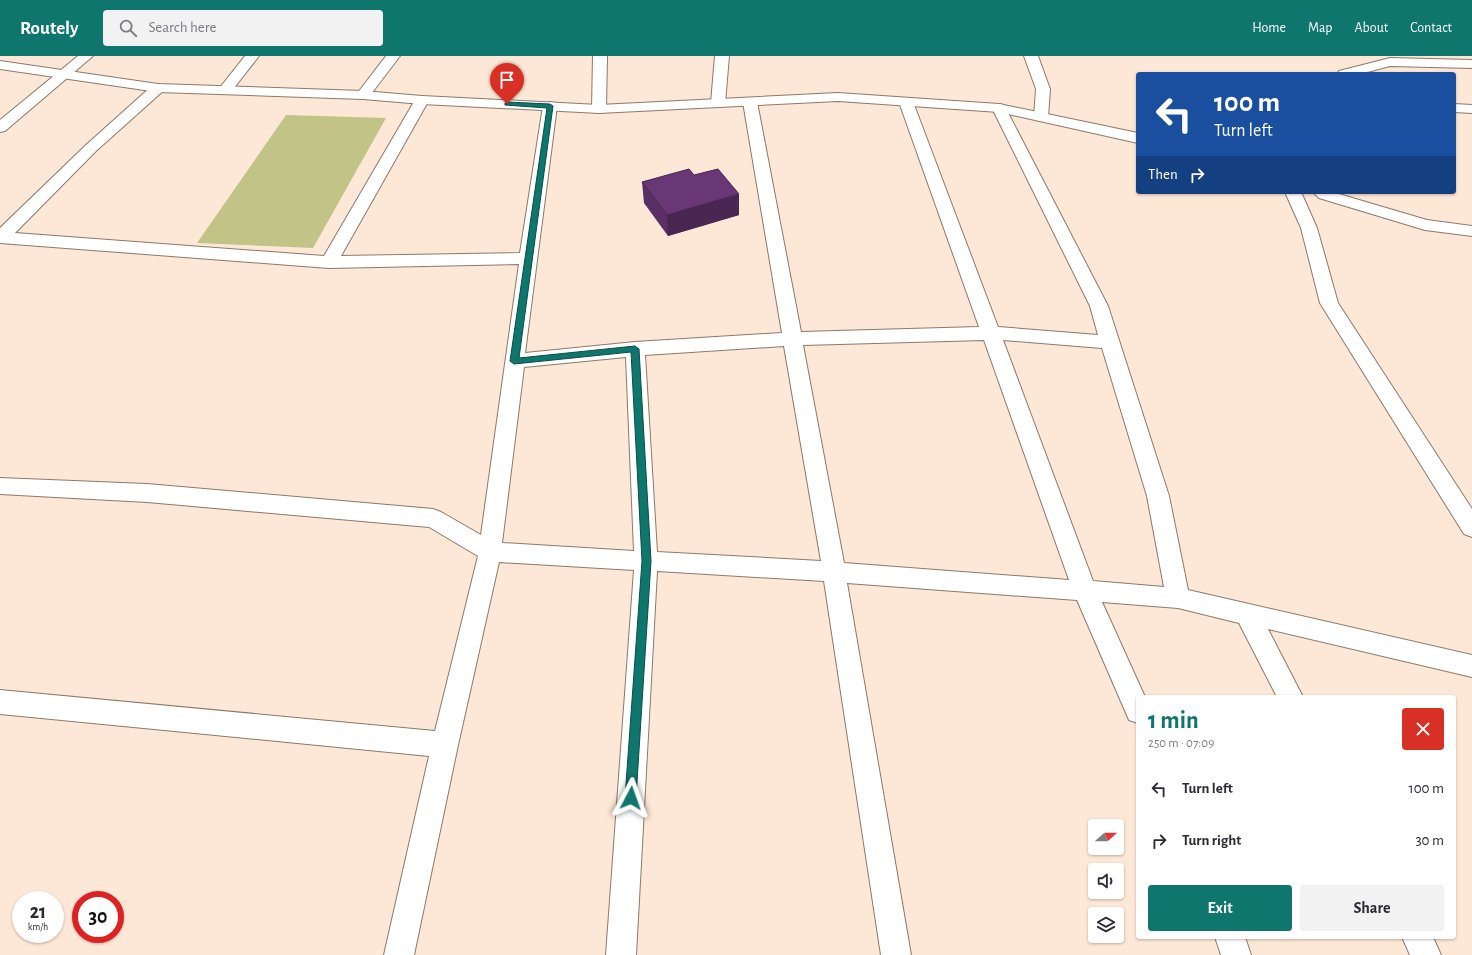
<!DOCTYPE html>
<meta charset="utf-8">
<style>
:root{--surface:#fff;--page:#f2f2f3;--text:#2b2b33;--muted:#7c7c81;--accent:#0f766e}
body{margin:0;font-family:"Alegreya Sans",sans-serif;background:var(--page);color:var(--text);height:100vh;display:flex;flex-direction:column;font-size:15px;white-space:nowrap}
*{box-sizing:border-box;margin:0}
p{font-size:13px;color:var(--muted)}
.icon{flex:none;width:22px;height:22px;fill:none;stroke:currentColor;stroke-width:2;stroke-linecap:round;stroke-linejoin:round}
.map{position:relative;flex:1;overflow:hidden}
.side{position:absolute;left:1136px;top:639px;width:320px;height:244px;display:flex;flex-direction:column;background:var(--surface);border-radius:4px;box-shadow:0 1px 3px #0004}
.side>*{flex:none}
.hud{position:absolute;left:1136px;top:16px;width:320px;height:122px;border-radius:4px;box-shadow:0 1px 3px #0004;background:#1a4fa0;color:#fff;overflow:hidden}
.needle{width:26px;rotate:69deg}
.controls{position:absolute;left:1088px;top:763px;display:grid;gap:8px}
.controls a{display:grid;place-items:center;width:36px;height:36px;border-radius:4px;background:var(--surface);box-shadow:0 1px 3px #0004;font-size:20px}
.speed{position:absolute;left:12px;top:835px;display:flex;gap:8px;font-size:20px;font-weight:700;text-align:center}
.speed>*{display:grid;place-content:center;width:52px;height:52px;border-radius:50%;background:var(--surface);box-shadow:0 1px 3px #0004;line-height:1}
.speed small{font-size:10px;font-weight:400}
.speed .limit{border:6px solid #d22;background:#fff;color:#111}
.pin{position:absolute;display:grid;place-items:center;width:34px;height:34px;color:#fff;margin:-41px -17px;border-radius:50% 50% 50% 0;rotate:-45deg;box-shadow:0 0 4px #0007}
.pin .icon{rotate:45deg}
.me{position:absolute;width:44px;margin:-22px;rotate:4deg;stroke-linejoin:round;filter:drop-shadow(0 0 3px #0008)}
.turn{display:flex;align-items:center;gap:14px;height:84px;padding:0 12px;font-size:18px}
.turn .icon{width:52px;height:52px;stroke-width:2.5}
.turn b{display:block;font-size:28px;line-height:34px}
.then{display:flex;align-items:center;height:38px;padding:0 12px;background:#0003;gap:8px;font-size:15px}
.round{display:grid;place-items:center;flex:none;width:42px;height:42px;border-radius:4px;background:var(--page)}
.overview{display:flex;align-items:center;justify-content:space-between;height:68px;padding:0 12px}
h1{font-size:24px;font-weight:700;line-height:30px;color:var(--accent)}
.primary-button{display:flex;gap:8px;margin-top:auto;padding:8px 12px}
.primary-button a{flex:1;height:46px;border-radius:4px;background:var(--accent);color:#fff;font-size:16px;font-weight:700;line-height:46px;text-align:center}
.primary-button a+a{background:var(--page);color:var(--text)}
ul{padding:0;list-style:none}
li{display:flex;align-items:center;gap:12px;height:52px;padding:0 12px}
li div{flex:1}
li b{display:block;font-size:15px}
li em{font-style:normal}
header{display:flex;align-items:center;gap:24px;box-sizing:border-box;height:56px;padding:0 20px;background:var(--accent);color:#fff}
header strong{font-size:19px}
nav{display:flex;gap:22px;margin-inline-start:auto;font-size:14px}
.search{width:280px;height:36px;background:var(--page);display:flex;align-items:center;gap:10px;box-sizing:border-box;padding:0 14px;border-radius:4px;color:var(--muted);font-size:15px}
.map>svg:first-child{display:block}
.green{fill:#c1c486}
.lines{fill:none;stroke-linecap:round;stroke-linejoin:round}
.street-casing{stroke:#8d796b;stroke-width:2}
.secondary-casing{stroke:#8d796b;stroke-width:2}
.street{fill:#fff;fill-rule:evenodd}
.secondary{fill:#fff;fill-rule:evenodd}
.wall{fill:#5a2f65}
.shaded-wall{fill:#4a2653}
.building{fill:#693776;stroke:#4a2653}
.route{fill:#0f766e;stroke:#0a4d48}
</style>
<header>
<strong>Routely</strong>
<div class="search"><svg class="icon" aria-label="search" viewBox="0 0 24 24"><circle cx="10" cy="10" r="6"/><path d="M15 15l6 6"/></svg>Search here</div>
<nav><a>Home</a><a>Map</a><a>About</a><a>Contact</a></nav>
</header>
<div class="map">
<svg width="1472" height="899" viewBox="0 0 1472 899">
<rect width="100%" height="100%" fill="#fde7d6"/>
<path class="green" d="M286,59L386,62L313,192L197,187Z"/>
<g class="lines">
<g class="street-casing">
<path id="street" d="M78,0H93L5,75L0,76V64Z
M245,0H259L230,37L225,38L220,37L218,34Z
M386,0H400L368,42L363,43L358,42L356,39Z
M593,0H607L606,53L604,56L599,57L594,56L592,53Z
M715,0H729L725,47L723,50L718,51L713,50L711,47Z
M1024,0H1038L1050,33L1048,61L1046,64L1041,65L1036,64L1034,61L1036,33Z
M158,28L163,29L165,32L163,35L96,95L15,177L324,200L415,44L417,41L422,40L427,41L429,44L341,200L520,197L543,50L545,47L550,46L555,47L557,50L525,297L635,286L782,277L743,46L745,43L750,42L755,43L757,46L801,276L979,271L899,46L901,43L906,42L911,43L913,46L998,271L1098,279L1090,250L992,52L994,49L999,48L1004,49L1108,250L1169,440L1188,534L1472,599V621L1268,573L1303,641H1277L1239,567L1178,552L1102,546L1145,641H1138V667L1129,664L1077,544L847,527L911,899H881L824,525L657,515L636,899H606L634,514L499,506L458,689L414,899H384L429,700L0,658V634L435,675L478,500L429,471L147,446L0,438V422L147,428L433,453L441,456L481,479L519,208L329,212L0,187V172L86,89L153,29ZM984,284L1069,524L844,507L803,289ZM1003,284L1102,292L1147,440L1164,531L1093,525ZM784,290L821,505L657,496L645,299ZM626,301L634,495L502,487L524,311Z
M1454,48L1472,49V57L1454,56Z
M1285,136H1301L1317,172L1338,247L1472,453V481L1464,478L1320,247L1301,172Z
M1313,136H1332L1427,164L1472,170V180L1425,174L1319,142Z
M1215,881H1245L1251,899H1221Z
M1402,881H1433L1441,899H1410Z"/>
</g>
<g class="secondary-casing">
<path id="secondary" d="M1390,2L1472,4V12L1390,10L1360,18H1337L1339,15Z
M0,5L158,28L363,35L422,40L599,49L838,37L999,48L1138,77V87L999,56L838,45L599,57L422,48L363,43L158,36L0,13Z"/>
</g>
<use href="#street" class="street"/>
<use href="#secondary" class="secondary"/>
</g>
<path class="wall" d="M694,119L739,159L668,180L644,147L642,126Z"/>
<path class="shaded-wall" d="M739,138V159L668,180L667,159Z"/>
<path class="building" d="M689,113L694,119L718,113L739,138L667,159L642,126Z"/>
<path class="route" d="M507,46L550,48L553,50L519,302L635,290L639,293L651,505L636,742L635,745L631,747L627,745L625,742L642,505L631,296L514,308L510,305L547,52L505,49V47Z"/>
</svg>
<div class="controls">
<a><svg class="needle" viewBox="-14 -14 28 28"><path d="M0-13l5 13h-10z" fill="#e53935"/><path d="M0 13l5-13h-10z" fill="#7c7c81"/></svg></a>
<a><svg class="icon" aria-label="sound" viewBox="0 0 24 24"><path d="M4 9h4l5-4v14l-5-4H4zM17 9q2 3 0 6"/></svg></a>
<a><svg class="icon" aria-label="layers" viewBox="0 0 24 24"><path d="M12 4l9 5-9 5-9-5zM3 14l9 5 9-5"/></svg></a>
</div>
<div class="speed"><div>21<small>km/h</small></div><div class="limit">30</div></div>
<div class="pin" style="left:507px;top:48px;background:#d93025"><svg class="icon" aria-label="arrive" viewBox="0 0 24 24"><path d="M6 21V4h12l-3 4 3 4H6"/></svg></div>
<svg class="me" style="left:631px;top:742px" viewBox="-20 -20 40 40"><path d="M0-17L14 15 0 8-14 15z" fill="#0f766e" stroke="#fff" stroke-width="4"/></svg>
<div class="hud">
<div class="turn"><svg class="icon" aria-label="left" viewBox="0 0 24 24"><path d="M17 20v-9H6M10 6l-5 5 5 5"/></svg><div><b>100 m</b>Turn left</div></div>
<div class="then">Then<svg class="icon" aria-label="right" viewBox="0 0 24 24"><path d="M7 20v-9h11M14 6l5 5-5 5"/></svg></div>
</div>
<section class="side">
<div class="overview"><div><h1>1 min</h1><p>250 m · 07:09</p></div><a class="round" style="background:#d93025;color:#fff"><svg class="icon" aria-label="close" viewBox="0 0 24 24"><path d="M6 6l12 12M18 6L6 18"/></svg></a></div>
<ul>
<li><svg class="icon" aria-label="left" viewBox="0 0 24 24"><path d="M17 20v-9H6M10 6l-5 5 5 5"/></svg><div><b>Turn left</b></div><em>100 m</em></li>
<li><svg class="icon" aria-label="right" viewBox="0 0 24 24"><path d="M7 20v-9h11M14 6l5 5-5 5"/></svg><div><b>Turn right</b></div><em>30 m</em></li>
</ul>
<div class="primary-button"><a>Exit</a><a>Share</a></div>
</section>
</div>
